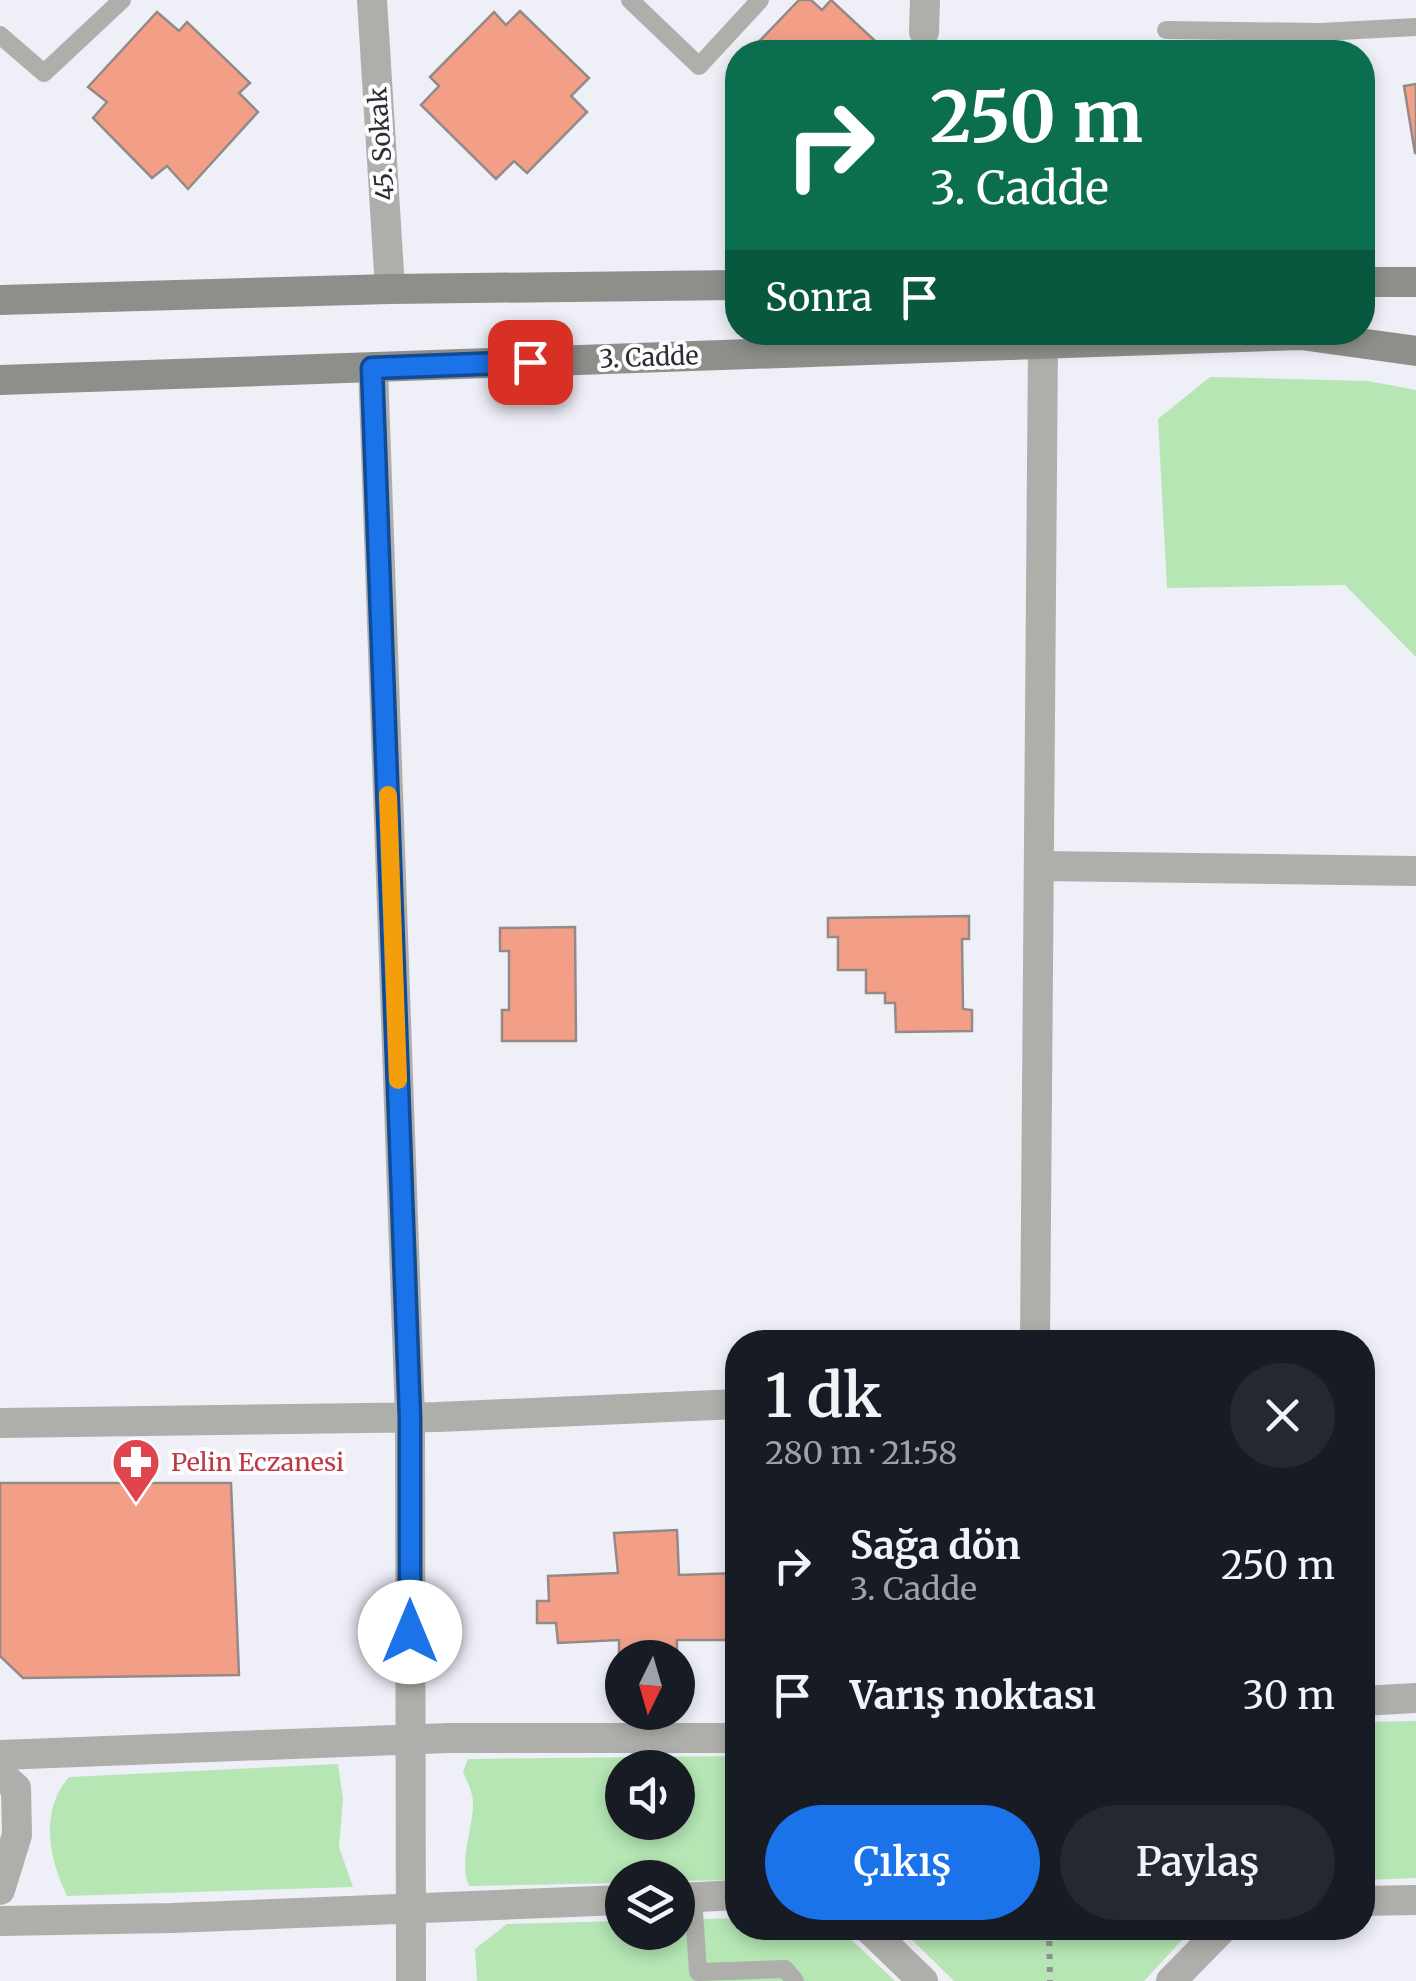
<!DOCTYPE html>
<html lang="tr">
<meta charset="utf-8">
<style>
:root{--surface:#171b24;--page:#242831;--text:#f1f3f6;--muted:#9ea1a6;--accent:#1a73e8}
body{margin:0;font-family:Merriweather,serif;background:var(--page);color:var(--text);height:100vh;display:flex;flex-direction:column;font-size:38px;white-space:nowrap}
*{box-sizing:border-box;margin:0}
p{font-size:32px;color:var(--muted)}
.icon{flex:none;width:55px;height:55px;fill:none;stroke:currentColor;stroke-width:2;stroke-linecap:round;stroke-linejoin:round}
.map{position:relative;flex:1;overflow:hidden}
.details{position:absolute;left:725px;top:1330px;width:650px;height:610px;display:flex;flex-direction:column;background:var(--surface);border-radius:40px;box-shadow:0 5px 15px #0003}
.details>*{flex:none}
.banner{position:absolute;left:725px;top:40px;width:650px;height:305px;border-radius:40px;box-shadow:0 5px 15px #0003;background:#0b6e4f;color:#fff;overflow:hidden}
.needle{width:65px;rotate:185deg}
.buttons{position:absolute;left:605px;top:1640px;display:grid;gap:20px}
.buttons a{display:grid;place-items:center;width:90px;height:90px;border-radius:50%;background:var(--surface);box-shadow:0 5px 15px #0003;font-size:50px}
.pin{position:absolute;display:grid;place-items:center;width:85px;height:85px;color:#fff;margin:-42px;border-radius:20px;box-shadow:0 5px 15px #0006}
.me{position:absolute;width:110px;margin:-55px;rotate:0deg;stroke-linejoin:round;filter:drop-shadow(0 0 8px #0008)}
.turn{display:flex;align-items:center;gap:35px;height:210px;padding:0 40px;font-size:45px}
.turn .icon{width:130px;height:130px;stroke-width:2.5}
.turn b{display:block;font-size:70px;line-height:85px}
.then{display:flex;align-items:center;height:95px;padding:0 40px;background:#0003;gap:20px;font-size:38px}
.round{display:grid;place-items:center;flex:none;width:105px;height:105px;border-radius:52px;background:var(--page)}
.headline{display:flex;align-items:center;justify-content:space-between;height:170px;padding:0 40px}
h1{font-size:60px;font-weight:600;line-height:75px}
.cta{display:flex;gap:20px;margin-top:auto;padding:20px 40px}
.cta a{flex:1;height:115px;border-radius:60px;background:var(--accent);color:#fff;font-size:40px;font-weight:600;line-height:115px;text-align:center}
.cta a+a{background:var(--page);color:var(--text)}
ul{padding:0;list-style:none}
li{display:flex;align-items:center;gap:30px;height:130px;padding:0 40px}
li div{flex:1}
li b{display:block;font-size:38px}
li em{font-style:normal}
.map>svg:first-child{display:block}
.green{fill:#b5e6b4;fill-rule:evenodd}
.building{fill:#f39f88;stroke:#938a88;stroke-width:2.5}
.lines{fill:none;stroke-linecap:round;stroke-linejoin:round}
.path{stroke:#909197;stroke-width:6;stroke-dasharray:5 8;stroke-linecap:butt}
.service{stroke:#aeafab;stroke-width:18}
.minor{stroke:#aeafab;stroke-width:30}
.secondary{stroke:#8e8f8a;stroke-width:30}
.route-casing{stroke:#114b97;stroke-width:25}
.route{stroke:#1a73e8;stroke-width:18}
.slow{stroke:#f59e0b;stroke-width:18}
.labels{text-anchor:middle;dominant-baseline:central;stroke-width:8;stroke-linejoin:round;paint-order:stroke}
.street-label{font-size:25px;fill:#2d2e31;stroke:#fdfdff}
.health-label{font-size:25px;fill:#be3a42;stroke:#fdfdff;text-anchor:start}
</style>
<div class="map">
<svg width="1416" height="1981" viewBox="0 0 1416 1981">
<rect width="100%" height="100%" fill="#efeff8"/>
<path class="green" d="M1210,377L1368,381L1416,390V657L1345,585L1167,588L1158,419Z
M1416,1721V1878L1363,1880V1722Z
M737,1756V1880L678,1881V1878H622V1883L469,1886C458,1862 473,1831 473,1803C473,1792 467,1782 463,1771L468,1759ZM622,1768H678V1822H622Z
M338,1764L343,1799L339,1847L353,1887L67,1896C49,1859 39,1811 69,1777Z
M737,1918L738,1928H839L895,1981H477L475,1949L507,1924L622,1921V1932H678V1920Z
M900,1928H1193L1144,1981H954Z"/>
<path class="building" d="M799,0H811L822,10L831,0L887,52H749Z
M520,11L589,78L571,96L587,112L527,173L514,161L496,179L421,105L439,86L430,77L494,12L506,25Z
M157,12L179,31L187,22L250,83L239,93L258,112L188,189L167,166L152,178L93,118L107,102L88,87Z
M1416,84V153H1415L1404,86Z
M969,916V939H962L963,1009L972,1010V1031L896,1032L895,1003H885V993H866V970H838V937H828V918Z
M575,927L576,1041H502V1010H509V951H500V928Z
M0,1483H231L239,1675L23,1678L0,1656Z
M677,1530L679,1575L738,1573V1640H677V1656H619V1640L558,1643L556,1623H537V1601H549L548,1576L618,1573L614,1533Z"/>
<g class="lines">
<path class="path" d="M1049,1928L1050,1981"/>
<path class="service" d="M630,0L699,66L760,0
M1166,30L1320,32L1416,27
M0,35L44,73L122,0
M693,1897L698,1972L785,1969L795,1981"/>
<path class="minor" d="M372,0L390,289
M924,32L925,0
M373,367L410,1418L411,1981
M1039,866L1416,871
M1035,1342L1043,342
M0,1423L438,1417L738,1404
M1362,1701L1416,1698
M0,1755L449,1738H738
M0,1774L16,1788L17,1835L0,1890
M678,1898L738,1895
M1362,1901L1416,1900
M0,1921L172,1918L622,1900
M868,1928L923,1981
M1171,1981L1223,1928"/>
<path class="secondary" d="M1362,282H1416
M0,300L390,289L738,285
M0,380L1301,335L1416,351"/>
</g>
<g class="lines">
<g class="route-casing">
<path id="route" d="M410,1632V1418L372,368L530,362"/>
</g>
<use href="#route" class="route"/>
<path class="slow" d="M388,795L398,1080"/>
</g>
<defs>
<g id="pharmacy-pin" transform="scale(2.5)"><path d="M0 17L-7.5 6A9.5 9.5 0 1 1 7.5 6Z" fill="#e0444e" stroke="#fdfdff"/><path d="M-2-6h4v4h4v4h-4v4h-4v-4h-4v-4h4Z" fill="#fff"/></g>
</defs>
<g fill-rule="evenodd">
<use href="#pharmacy-pin" x="136" y="1462"/>
</g>
<g class="labels">
<g class="street-label">
<text transform="translate(381 144) rotate(-94)">45. Sokak</text>
<text transform="translate(649 357) rotate(-2)">3. Cadde</text>
</g>
<g class="health-label">
<text x="171" y="1462">Pelin Eczanesi</text>
</g>
</g>
</svg>
<div class="buttons">
<a><svg class="needle" viewBox="-14 -14 28 28"><path d="M0-13l5 13h-10z" fill="#e53935"/><path d="M0 13l5-13h-10z" fill="#9ea1a6"/></svg></a>
<a><svg class="icon" aria-label="sound" viewBox="0 0 24 24"><path d="M4 9h4l5-4v14l-5-4H4zM17 9q2 3 0 6"/></svg></a>
<a><svg class="icon" aria-label="layers" viewBox="0 0 24 24"><path d="M12 4l9 5-9 5-9-5zM3 14l9 5 9-5"/></svg></a>
</div>
<div class="pin" style="left:530px;top:362px;background:#d93025"><svg class="icon" aria-label="arrive" viewBox="0 0 24 24"><path d="M6 21V4h12l-3 4 3 4H6"/></svg></div>
<svg class="me" style="left:410px;top:1632px" viewBox="-20 -20 40 40"><circle r="19" fill="#fff"/><path d="M0-13L10 11 0 6-10 11z" fill="#1a73e8"/></svg>
<div class="banner">
<div class="turn"><svg class="icon" aria-label="right" viewBox="0 0 24 24"><path d="M7 20v-9h11M14 6l5 5-5 5"/></svg><div><b>250 m</b>3. Cadde</div></div>
<div class="then">Sonra<svg class="icon" aria-label="arrive" viewBox="0 0 24 24"><path d="M6 21V4h12l-3 4 3 4H6"/></svg></div>
</div>
<section class="details">
<div class="headline"><div><h1>1 dk</h1><p>280 m · 21:58</p></div><a class="round"><svg class="icon" aria-label="close" viewBox="0 0 24 24"><path d="M6 6l12 12M18 6L6 18"/></svg></a></div>
<ul>
<li><svg class="icon" aria-label="right" viewBox="0 0 24 24"><path d="M7 20v-9h11M14 6l5 5-5 5"/></svg><div><b>Sağa dön</b><p>3. Cadde</p></div><em>250 m</em></li>
<li><svg class="icon" aria-label="arrive" viewBox="0 0 24 24"><path d="M6 21V4h12l-3 4 3 4H6"/></svg><div><b>Varış noktası</b></div><em>30 m</em></li>
</ul>
<div class="cta"><a>Çıkış</a><a>Paylaş</a></div>
</section>
</div>
